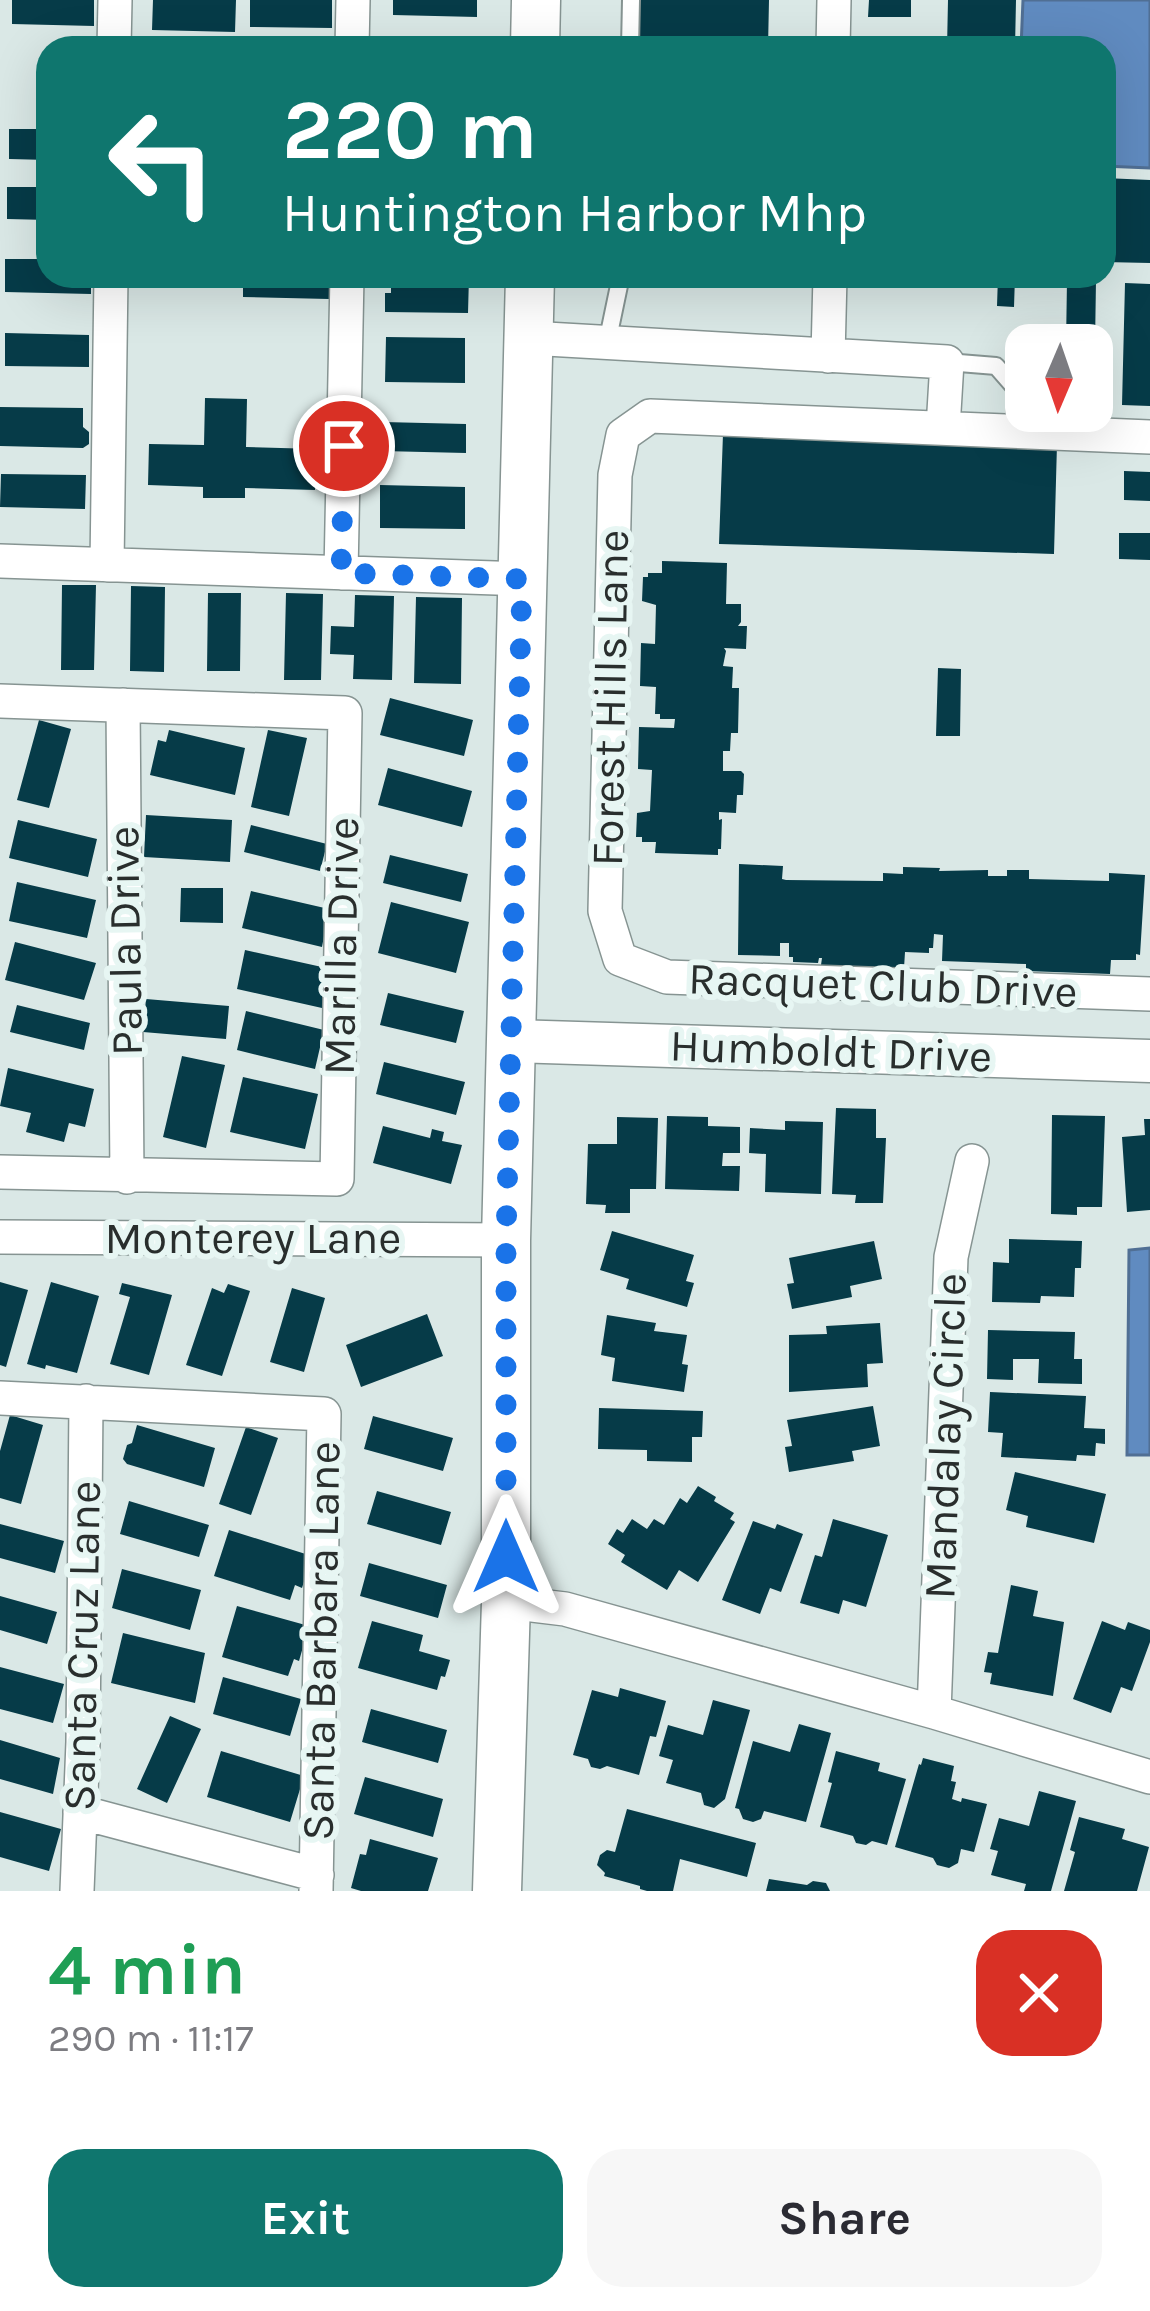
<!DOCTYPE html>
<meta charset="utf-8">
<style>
:root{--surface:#fff;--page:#f7f7f7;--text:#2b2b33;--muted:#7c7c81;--accent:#0f766e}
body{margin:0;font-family:Karla,sans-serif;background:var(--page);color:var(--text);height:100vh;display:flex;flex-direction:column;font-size:45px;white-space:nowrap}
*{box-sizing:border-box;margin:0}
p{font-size:39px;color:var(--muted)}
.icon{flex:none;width:66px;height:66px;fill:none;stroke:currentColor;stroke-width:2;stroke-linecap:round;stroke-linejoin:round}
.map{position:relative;height:1891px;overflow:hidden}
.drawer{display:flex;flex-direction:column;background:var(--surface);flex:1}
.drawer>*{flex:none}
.top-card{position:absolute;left:36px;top:36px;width:1080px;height:252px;border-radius:36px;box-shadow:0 12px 48px #0002;background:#0f766e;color:#fff;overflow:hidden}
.needle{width:78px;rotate:182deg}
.buttons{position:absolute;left:1005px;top:324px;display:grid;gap:24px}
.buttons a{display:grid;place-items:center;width:108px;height:108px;border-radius:24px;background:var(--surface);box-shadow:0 12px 48px #0002;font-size:60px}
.pin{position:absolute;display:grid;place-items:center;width:102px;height:102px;color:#fff;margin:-51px;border:6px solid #fff;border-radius:50%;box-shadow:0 3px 12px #0007}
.me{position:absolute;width:132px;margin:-66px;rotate:0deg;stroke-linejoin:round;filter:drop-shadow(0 0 9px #0008)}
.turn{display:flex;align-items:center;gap:42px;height:252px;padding:0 48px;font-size:54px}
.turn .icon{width:156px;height:156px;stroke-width:2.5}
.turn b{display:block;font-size:84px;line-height:102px}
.round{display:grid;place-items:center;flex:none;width:126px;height:126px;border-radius:36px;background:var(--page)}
.overview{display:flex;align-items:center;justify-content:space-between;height:204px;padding:0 48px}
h1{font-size:72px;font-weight:700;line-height:90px;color:#1e9e55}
.action{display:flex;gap:24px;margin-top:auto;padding:24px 48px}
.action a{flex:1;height:138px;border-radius:36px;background:var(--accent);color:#fff;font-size:48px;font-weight:700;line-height:138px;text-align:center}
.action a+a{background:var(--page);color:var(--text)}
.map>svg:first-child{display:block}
.water{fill:#608bc0;stroke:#506f94;stroke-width:3}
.building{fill:#063b48}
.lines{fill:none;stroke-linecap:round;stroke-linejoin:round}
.service-casing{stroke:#869492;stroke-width:20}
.minor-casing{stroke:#869492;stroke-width:36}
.tertiary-casing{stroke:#869492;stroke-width:45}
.secondary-casing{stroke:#869492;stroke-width:51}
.service{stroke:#fff;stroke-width:16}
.minor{stroke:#fff;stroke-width:33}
.tertiary{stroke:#fff;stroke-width:42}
.secondary{stroke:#fff;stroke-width:48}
.route{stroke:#1a73e8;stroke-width:21;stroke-dasharray:0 37.8}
.labels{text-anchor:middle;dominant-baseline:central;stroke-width:12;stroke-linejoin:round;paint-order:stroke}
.street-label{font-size:45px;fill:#292e2d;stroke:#e7f6f3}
</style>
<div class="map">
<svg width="1150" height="1891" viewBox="0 0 1150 1891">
<rect width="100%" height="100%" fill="#dae8e6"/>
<path class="water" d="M1023,0H1150V168L1104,166V48H1021Z
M1150,1248V1455H1127L1129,1250Z"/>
<path class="building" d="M12,0H94V26L12,24Z
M153,0H236L235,32L152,30Z
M250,0H332V28L250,27Z
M393,0H477V17L393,15Z
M637,0H769L768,48H636Z
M869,0H911V17H868Z
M948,0H1016L1015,48H947Z
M9,129H48V160L9,159Z
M1104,178L1150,180V263L1104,262Z
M7,187H48V220L7,219Z
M5,259H48V276H91V294L5,292Z
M243,276H330L329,299L243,297Z
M380,276H469L468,313L385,312V293H391V280H380Z
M631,276H757L756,284L631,282Z
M998,276H1015L1014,307L997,306Z
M1067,280H1096L1095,345H1066Z
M1125,283L1150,284V406L1122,405Z
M5,333L89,335V367L5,366Z
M386,337L465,338V383L385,382Z
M205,398L247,399L246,447L316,449L315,490L245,488V498H203V487L148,485L149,444L204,445Z
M0,407L83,408V427L89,432V444L83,448L0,446Z
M383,422L466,424V453L382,451Z
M723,434L1057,444L1054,554L719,544Z
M1124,471L1150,472V501L1124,500Z
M1,474L86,475L85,509L0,507Z
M380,485L465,487V529L380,528Z
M1119,533H1150V560L1119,559Z
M662,561L727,563L726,604H741V622L738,626H747L746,649L724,648L726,651L723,666L733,667L732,688H739L738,733H731L730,751H723V771H741L744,774L743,795H737L736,813L719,812V820L722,819L721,849H718V855L655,853L656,842H642V837H636L637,813L650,811L652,770L638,769L639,727L674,728L675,719H660V714H655L656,687L640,686L641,643L655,644L656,605L642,601L643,577H648V573H662Z
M62,585H96L94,670H61Z
M131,586L165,587L164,672L130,671Z
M208,593H241L240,671H207Z
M286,593L323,594L321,680H284Z
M355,595L394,596L392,680L353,679L354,655L330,654L331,626L354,627Z
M416,597L462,598L461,684L414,683Z
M938,668L961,669L960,736H936Z
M390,698L473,720L464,756L380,735Z
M39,720L71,729L49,808L17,800Z
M169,730L245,748L235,795L150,775L158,740L166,742Z
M268,730L307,738L289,816L251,807Z
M388,768L472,791L462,827L378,805Z
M146,815L232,820L230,862L144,857Z
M18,820L97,839L88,877L9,858Z
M251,825L327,844L320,871L244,852Z
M390,855L468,874L461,902L383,883Z
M739,864L783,866L782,879L786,880L883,881V873L903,874V867L940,868L939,871L988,870V876H1007V870H1029V879L1109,881V873L1145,875L1140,955L1136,954V960H1111L1110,974L1026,971V964L942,961L943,935L934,934L933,948H929V953L905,952L904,968L821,965L822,958H819L818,963L793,962V957H789V943H780V956L738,955Z
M17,882L96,900L87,938L9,921Z
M181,888H223V923L180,922Z
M251,891L329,909L322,947L242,928Z
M391,902L469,922L456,973L378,953Z
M15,942L96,963L84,1000L5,980Z
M245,950L331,969L322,1008L237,989Z
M388,993L464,1011L456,1043L380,1025Z
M146,999L229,1006L226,1039L143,1032Z
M17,1005L90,1023L84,1050L10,1032Z
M246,1011L324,1030L315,1069L237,1050Z
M182,1056L225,1065L206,1148L163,1137Z
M384,1062L465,1082L456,1115L376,1094Z
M8,1068L94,1089L85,1127L69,1123L64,1142L26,1132L31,1113L0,1106Z
M243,1077L318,1094L305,1149L230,1132Z
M836,1108L876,1109V1138H886L883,1203H855L856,1195L832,1194Z
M1052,1115L1105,1116L1102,1207H1077V1215L1051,1214Z
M667,1116L708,1117V1126L740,1127V1153H723L722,1166H740L739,1191L665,1189Z
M617,1117L658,1118L656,1189H630V1213H605L606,1205L586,1204L588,1144H617Z
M1144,1119H1150V1210L1127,1212L1122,1137L1145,1135Z
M785,1121L823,1122L821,1194L765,1192L766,1154L749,1153L750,1128L785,1130Z
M383,1126L430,1138L432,1129L444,1132L442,1141L462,1145L451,1184L373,1163Z
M612,1231L694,1255L686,1281L694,1283L687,1307L626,1289L629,1279L600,1270Z
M1009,1239L1082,1241L1081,1268H1075L1074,1297L1041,1296L1040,1303L992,1302L993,1262L1009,1263Z
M874,1241L882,1279L850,1286L852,1297L792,1309L787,1284L794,1283L789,1258Z
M0,1282L28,1290L6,1367L0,1365Z
M51,1282L99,1296L77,1373L46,1365L45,1369L27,1364Z
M122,1283L172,1295L149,1375L110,1364L130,1297L119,1294Z
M228,1284L250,1291L222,1376L186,1365L212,1288L224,1293Z
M292,1288L325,1298L304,1372L270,1362Z
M427,1314L443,1356L361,1387L346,1345Z
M607,1315L656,1323L654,1331L687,1335L682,1364L688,1365L684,1392L612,1381L615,1358L601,1355Z
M880,1323L883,1363L867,1364L868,1387L789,1392V1335L827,1334L826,1326Z
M988,1330L1075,1332L1074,1359H1082V1384L1038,1383L1039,1359H1013V1380L987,1379Z
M990,1392L1086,1396L1084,1428L1105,1429V1444L1096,1443L1095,1456L1077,1455L1076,1461L1001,1457L1003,1433L988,1432Z
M873,1406L880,1446L852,1451L854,1461L789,1472L785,1447L792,1446L787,1420Z
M599,1408L703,1411L702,1437H692V1462L647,1461V1450L598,1449Z
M10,1415L43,1425L21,1504L0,1498V1451Z
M373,1416L453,1438L443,1471L364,1449Z
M137,1425L215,1448L204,1487L127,1464L123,1459L127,1445L132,1443Z
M246,1427L278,1438L251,1515L219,1504Z
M1015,1472L1106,1494L1094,1543L1026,1527L1028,1516L1006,1510Z
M698,1486L716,1497L714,1501L734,1513L730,1519L735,1522L698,1582L679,1570L667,1590L621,1562L625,1555L608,1544L617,1529L623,1533L632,1519L647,1529L654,1519L664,1525L680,1498L687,1503Z
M377,1491L451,1512L441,1545L367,1524Z
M129,1501L209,1525L199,1557L120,1534Z
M833,1519L888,1535L866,1607L843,1600L839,1614L800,1603L815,1555L822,1557Z
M753,1521L775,1529L777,1524L803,1534L781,1592L770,1588L760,1614L722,1600Z
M0,1524L64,1541L55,1573L0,1558Z
M229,1530L312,1556L302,1588L295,1585L290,1600L214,1576Z
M369,1563L447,1585L438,1618L360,1596Z
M122,1569L201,1590L190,1630L112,1608Z
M1011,1585L1038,1591L1033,1616L1064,1622L1053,1696L990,1684L992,1673L984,1672L988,1652L998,1653Z
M0,1596L57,1612L47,1644L0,1630Z
M237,1606L309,1626L299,1661L294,1659L288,1676L222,1657Z
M372,1621L423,1635L419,1651L450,1660L445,1677L441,1676L437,1690L358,1668Z
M1102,1621L1125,1630L1128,1622L1150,1630V1642L1132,1691L1121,1687L1111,1713L1073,1699Z
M123,1633L205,1653L195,1703L111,1683Z
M0,1667L64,1684L53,1723L0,1709Z
M223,1677L301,1699L290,1736L213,1714Z
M620,1688L666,1701L656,1737L650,1736L639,1775L607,1766L600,1769L591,1767L588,1759L573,1755L592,1690L618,1697Z
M713,1700L750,1710L725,1799L714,1808L704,1805L701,1793L666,1783L673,1760L659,1756L668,1725L703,1735Z
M371,1709L447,1730L438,1763L362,1742Z
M170,1716L201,1729L167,1803L137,1789Z
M799,1724L831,1733L806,1822L764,1811L761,1819L753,1822L743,1819L739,1809L735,1808L753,1741L790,1752Z
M0,1740L60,1758L53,1794L0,1779Z
M221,1751L304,1776L290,1822L207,1797Z
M836,1751L880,1763L878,1771L906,1779L887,1845L872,1841L866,1845L856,1843L853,1836L820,1827L832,1783L828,1782Z
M923,1758L954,1766L951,1781L956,1782L952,1799L961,1802L962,1798L987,1804L974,1852L961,1849L958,1863L949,1868L937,1865L933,1858L895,1847L919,1764L921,1765Z
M365,1777L443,1799L433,1837L354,1814Z
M1039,1791L1076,1801L1051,1891H1024L1026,1884L991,1875L998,1851L990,1849L999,1818L1029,1826Z
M627,1809L756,1843L747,1877L680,1859L673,1891H647L640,1889V1886L604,1876L605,1873L597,1865L600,1855L607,1850L615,1852Z
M0,1812L61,1829L49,1871L0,1857Z
M1079,1817L1125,1829L1122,1839L1149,1847L1137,1891H1064L1075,1852L1070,1850Z
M370,1839L438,1858L428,1891H361L351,1888L360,1854L366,1855Z
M769,1879L807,1885L813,1881L826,1883L830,1891H766Z"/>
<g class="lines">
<g class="service-casing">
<path id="service" d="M630,48L631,0
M607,343L621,276
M947,362L996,366L1017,390L1014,431"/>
</g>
<g class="minor-casing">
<path id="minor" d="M114,48L115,0
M352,48L353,0
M833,48L834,0
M529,338L947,362L943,428
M828,356L830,276
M1150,437L650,416L623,435L615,475L605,911L620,959L667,977L1150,994
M0,561L522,579
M107,565L111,276
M341,573L347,276
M0,701L345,713L337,1179L0,1172
M123,705L127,1177
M0,1237L506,1240
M0,1398L324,1414L316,1891
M506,1602L565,1609L934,1712L1150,1777
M934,1712L951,1257L972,1161
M80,1812L317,1875
M77,1891L83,1742L86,1401"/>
</g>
<g class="tertiary-casing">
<path id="tertiary" d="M513,1041L1150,1061"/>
</g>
<g class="secondary-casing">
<path id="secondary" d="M535,48L536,0
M497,1891L506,1602V1240L530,276"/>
</g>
<use href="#service" class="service"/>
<use href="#minor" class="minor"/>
<use href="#tertiary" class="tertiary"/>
<use href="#secondary" class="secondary"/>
</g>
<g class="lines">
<path class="route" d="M344,446L341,573L522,579L506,1240V1557"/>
</g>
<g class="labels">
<g class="street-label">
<text transform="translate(610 698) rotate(-89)">Forest Hills Lane</text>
<text transform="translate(125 941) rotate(-91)">Paula Drive</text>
<text transform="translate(341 946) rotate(-89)">Marilla Drive</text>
<text transform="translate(883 985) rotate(2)">Racquet Club Drive</text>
<text transform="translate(831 1051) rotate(2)">Humboldt Drive</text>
<text x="253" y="1238">Monterey Lane</text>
<text transform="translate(945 1436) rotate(-88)">Mandalay Circle</text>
<text transform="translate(321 1641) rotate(-89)">Santa Barbara Lane</text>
<text transform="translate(82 1646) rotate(-89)">Santa Cruz Lane</text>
</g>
</g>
</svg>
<div class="buttons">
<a><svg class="needle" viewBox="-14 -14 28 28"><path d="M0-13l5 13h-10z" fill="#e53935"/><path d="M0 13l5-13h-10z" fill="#7c7c81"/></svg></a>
</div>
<div class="pin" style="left:344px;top:446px;background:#d93025"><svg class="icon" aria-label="arrive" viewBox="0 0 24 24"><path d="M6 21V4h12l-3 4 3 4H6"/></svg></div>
<svg class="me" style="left:506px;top:1557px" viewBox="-20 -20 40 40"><path d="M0-17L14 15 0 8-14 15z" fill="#1a73e8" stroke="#fff" stroke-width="4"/></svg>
<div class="top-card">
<div class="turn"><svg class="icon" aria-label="left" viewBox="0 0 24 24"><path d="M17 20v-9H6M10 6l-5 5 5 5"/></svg><div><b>220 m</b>Huntington Harbor Mhp</div></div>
</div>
</div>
<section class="drawer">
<div class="overview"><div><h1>4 min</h1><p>290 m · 11:17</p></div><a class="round" style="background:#d93025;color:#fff"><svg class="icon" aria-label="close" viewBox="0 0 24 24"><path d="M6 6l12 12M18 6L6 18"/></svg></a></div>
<div class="action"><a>Exit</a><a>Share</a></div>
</section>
